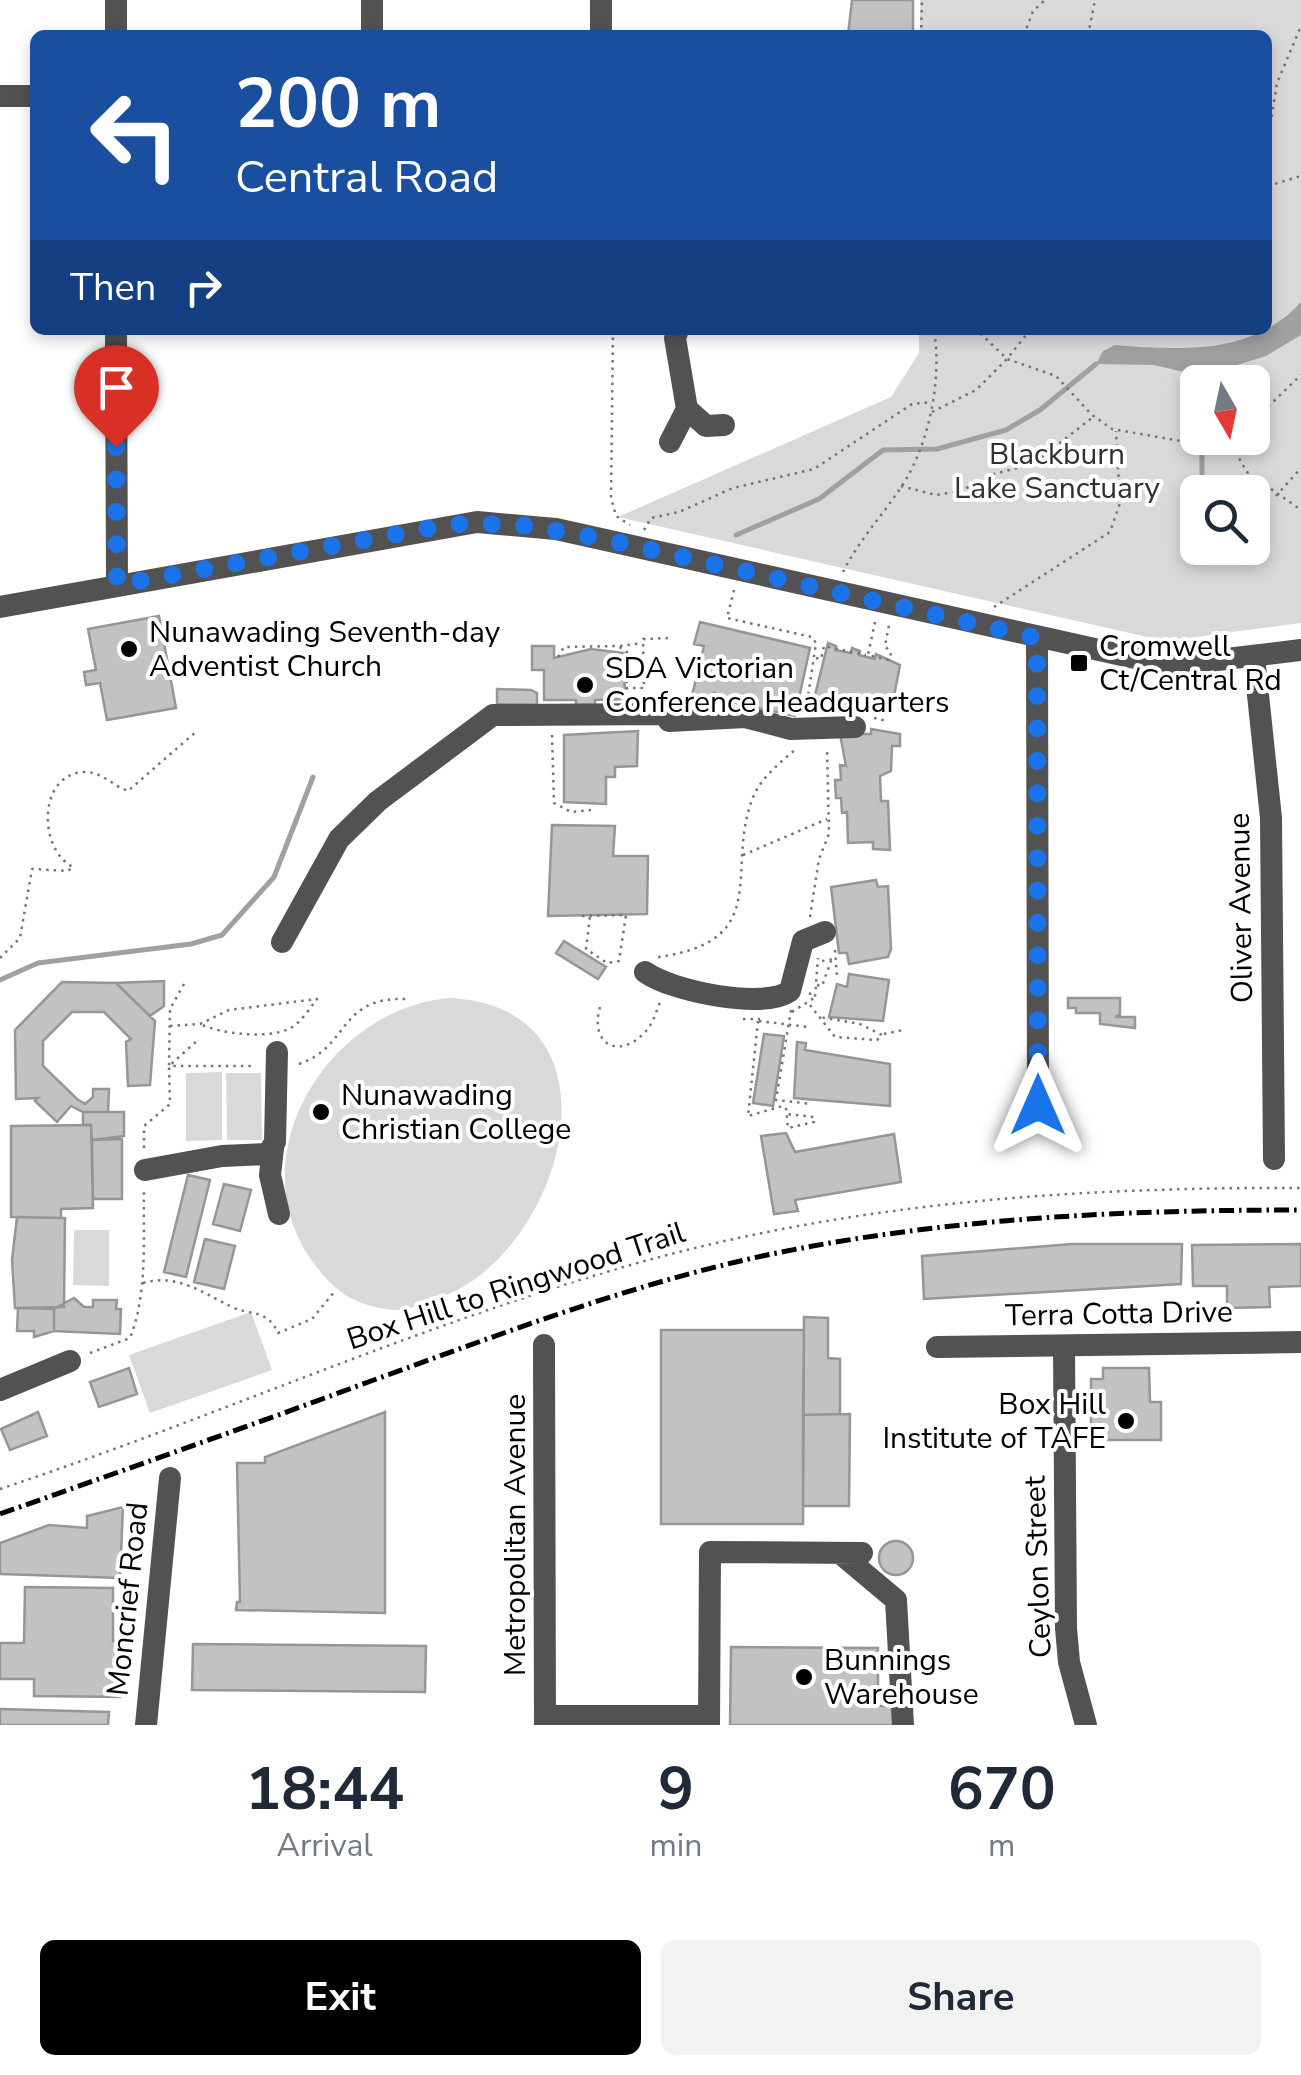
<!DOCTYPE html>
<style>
:root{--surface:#fff;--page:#f2f2f3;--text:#1f2937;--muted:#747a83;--accent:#000}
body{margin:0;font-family:"Nunito Sans",sans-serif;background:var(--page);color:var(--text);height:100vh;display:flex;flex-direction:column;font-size:38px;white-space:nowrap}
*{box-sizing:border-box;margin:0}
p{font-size:32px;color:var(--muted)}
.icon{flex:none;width:55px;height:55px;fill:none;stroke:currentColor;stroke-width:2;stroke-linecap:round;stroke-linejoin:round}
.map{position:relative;height:1725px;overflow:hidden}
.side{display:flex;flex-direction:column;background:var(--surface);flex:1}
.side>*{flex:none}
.guide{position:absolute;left:30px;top:30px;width:1242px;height:305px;border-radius:15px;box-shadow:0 5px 15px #0003;background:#1a4fa0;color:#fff;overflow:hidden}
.needle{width:65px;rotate:171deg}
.fabs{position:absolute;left:1180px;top:365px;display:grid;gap:20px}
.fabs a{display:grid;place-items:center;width:90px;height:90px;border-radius:15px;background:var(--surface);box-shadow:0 5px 15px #0003;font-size:50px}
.pin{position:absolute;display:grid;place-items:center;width:85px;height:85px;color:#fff;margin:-102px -42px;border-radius:50% 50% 50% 0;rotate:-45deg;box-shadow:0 0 10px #0007}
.pin .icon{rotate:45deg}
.me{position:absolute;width:110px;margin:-55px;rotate:0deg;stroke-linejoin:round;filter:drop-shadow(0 0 8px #0008)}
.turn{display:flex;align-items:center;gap:35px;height:210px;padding:0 40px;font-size:45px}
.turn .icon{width:130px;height:130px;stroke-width:2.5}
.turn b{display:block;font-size:70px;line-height:85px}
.then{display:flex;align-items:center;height:95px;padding:0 40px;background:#0003;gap:20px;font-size:38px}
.eta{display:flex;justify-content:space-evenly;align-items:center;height:170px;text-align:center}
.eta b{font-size:60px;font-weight:700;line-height:70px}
.primary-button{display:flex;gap:20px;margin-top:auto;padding:20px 40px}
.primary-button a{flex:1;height:115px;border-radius:15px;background:var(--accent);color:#fff;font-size:40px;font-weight:700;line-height:115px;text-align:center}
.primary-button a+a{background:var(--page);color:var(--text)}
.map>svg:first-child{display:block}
.green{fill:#d9d9d9;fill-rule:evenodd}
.water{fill:#a0a0a0}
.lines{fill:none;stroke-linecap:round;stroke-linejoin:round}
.stream{stroke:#a0a0a0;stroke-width:5}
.building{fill:#c2c2c2;stroke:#969696;stroke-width:2.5}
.path{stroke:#747474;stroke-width:2.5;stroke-dasharray:2.5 5;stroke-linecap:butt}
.minor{stroke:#525252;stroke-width:22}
.rail{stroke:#000;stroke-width:5;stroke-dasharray:15 5 2.5 5;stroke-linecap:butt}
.route{stroke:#1a73e8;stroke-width:18;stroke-dasharray:0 32.4}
.poi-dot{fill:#000;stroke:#fff;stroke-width:4}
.labels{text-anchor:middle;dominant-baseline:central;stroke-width:8;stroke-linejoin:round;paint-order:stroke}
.park-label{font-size:30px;fill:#303030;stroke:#fff}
.poi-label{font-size:30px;fill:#000;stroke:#fff;text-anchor:start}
.street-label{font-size:30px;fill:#000;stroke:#fff}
</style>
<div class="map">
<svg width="1301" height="1725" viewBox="0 0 1301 1725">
<rect width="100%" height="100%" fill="#fff"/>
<path class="green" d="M920,0H1301V623L1165,641L618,517L891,397L919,353V330H1268V35H920ZM1198,382H1252V438H1198ZM1198,492H1252V548H1198Z
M451,998C634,1008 563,1261 433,1300C422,1304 408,1310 397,1310C354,1307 333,1291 310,1258C238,1152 332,1006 451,998Z
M222,1072V1140L186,1141V1073Z
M226,1073H261L262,1140H227Z
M74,1230H109V1286L73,1285Z
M251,1312L272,1370L150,1413L129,1355Z"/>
<path class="water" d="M1301,302V335L1266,356L1201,376L1154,365L1096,364L1103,351L1115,345C1181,350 1252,356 1301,302Z"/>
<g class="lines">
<path class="stream" d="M1201,376V382
M1202,438V492
M736,535L819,499L883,450L937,449L1006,430L1040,410L1096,364
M0,980L38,963L191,944L222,935L274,877L313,777"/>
</g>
<path class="building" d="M852,0H913V35H848Z
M159,616L176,708L107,720L100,683L86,685L84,672L96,670L88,629Z
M700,622L810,648L795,716L723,700L714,693L709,713L689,708L704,646L694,644Z
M828,643L836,646L835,650L851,653L852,648L860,651L859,655L875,659L876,654L900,665L891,712L814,699Z
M532,646H554V658L591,649L624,653L625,699L595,700V708H576V700H544V670H532Z
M497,689L531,690L537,693V705L497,704Z
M871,729L900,734V746H892L891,771L880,776L881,801H888L890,850L873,849V842L848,843L847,812L842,813L841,798H836L835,780H841L840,765L846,766L840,734H871Z
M638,731L637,766L615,767V777H606V804L564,802V735Z
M552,825L615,826L613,856H648L647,914L548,916Z
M876,880L878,887L888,886L891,949L888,957L849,964L847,953H839L831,887Z
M564,941L606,967L598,979L556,953Z
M849,974L889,980L883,1021L829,1017L837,984L847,987Z
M164,981V1006L150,1016L116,983Z
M62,982L116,983L155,1021L150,1085L128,1086L126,1042L131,1039L104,1012H72L43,1041V1066L77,1099L85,1104L93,1097V1089H109L108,1112H83L71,1106L57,1122L35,1101L38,1098L16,1099L15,1030Z
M1068,998H1120V1015L1115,1017H1135V1028L1100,1024V1013H1076V1008H1068Z
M764,1034L784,1036L773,1106L753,1103Z
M797,1042L806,1043L805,1050L890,1064V1106L794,1098Z
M83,1112H124V1136L92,1140L91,1125H83Z
M91,1125L93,1208L61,1209V1218L11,1217V1126Z
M786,1133L795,1152L894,1134L901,1182L795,1200L798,1211L774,1214L761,1136Z
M122,1139V1199H93L92,1140Z
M188,1175L210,1180L186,1277L164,1272Z
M224,1184L251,1190L240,1231L213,1224Z
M17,1217L65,1218L64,1307L15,1308L12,1260Z
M205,1239L235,1246L224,1289L194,1282Z
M1072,1244H1182L1181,1284L924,1299L922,1256Z
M1301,1244V1286L1269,1287L1270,1307L1227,1308V1286H1193L1192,1245Z
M74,1298L84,1307H93V1300H117L116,1309H121L120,1334L54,1331V1309Z
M18,1308L54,1309V1331L34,1337V1331H17Z
M804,1317L828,1318V1358L840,1359V1414L803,1415Z
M661,1330H804L803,1524H661Z
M129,1368L137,1394L99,1407L90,1382Z
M1103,1368H1149L1150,1402H1161V1440H1091V1379H1103Z
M38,1412L47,1436L10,1450L1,1429Z
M385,1412V1613L236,1610L237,1602H240L237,1463H265V1457Z
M850,1414L849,1506H803V1415Z
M123,1507L120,1578L0,1574V1543L49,1525L87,1528V1516Z
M879 1558a17 17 0 1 1 34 0a17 17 0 1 1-34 0Z
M25,1587L113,1588V1641H121L120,1697L34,1696V1679H0V1643H24Z
M193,1644L426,1646L425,1692L192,1690Z
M731,1647L878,1648V1706H898L897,1725H730Z
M0,1709L109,1712L108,1725H0Z"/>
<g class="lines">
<path class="path" d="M921,35L922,0
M1024,35L1033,11L1045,0
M1088,35L1095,0
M1268,139L1277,83L1301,26
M1268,186L1301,176
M613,330L611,498L616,516L630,525
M1030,330L1007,359L1056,376L1092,415L1112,429L1198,444L1228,438
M1242,382L1247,374
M932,412L976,390L1007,359L977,330
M1252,422L1301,375
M1228,439L1247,472L1301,510
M901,486L936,495L961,491L990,475L1033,464L1093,417
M1276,496L1301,468
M644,530L651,518L679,512L733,488L814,469L912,404L932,402
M843,572C860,538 885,513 905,481C930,440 942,377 934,330
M734,590L727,618L812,637L816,643L807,703L827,707
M994,607L1110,532L1120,503L1116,431
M875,622L868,655L889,660L891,653L885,646L889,625
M620,646L642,643
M558,657L564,647L618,646L627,652V687
M816,658L821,659L824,646L866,655
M627,697V688H644L643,639L670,638
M874,718L887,721
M552,735L554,803L571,812L591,810
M743,855L827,819
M582,916L626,915L619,961L607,963L586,949L590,916
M810,917L819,859L829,834L827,748
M835,950L837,976
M658,957C776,941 723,868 754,795C762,777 782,761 797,748
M0,958L20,938L32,869L68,871L73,867C38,850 37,772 86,772C101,772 114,786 128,791L198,730
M822,961L835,959
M184,984L170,1009L169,1066H256
M817,985L822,986L831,961
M809,993L815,997L818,958
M810,1005L835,1037L877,1040L882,1035L860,1024L820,1017
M600,1007C589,1045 620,1060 645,1032C653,1024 656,1012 660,1002
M791,1010L776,1100L812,1104
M792,1012L814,998
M743,1019H760
M758,1021L748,1116L786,1105
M759,1021L808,1027
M170,1026L200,1024L229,1010L317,999C309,1009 301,1023 289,1029C266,1039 221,1034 200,1024
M884,1034L903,1030
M299,1064C350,1047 338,996 407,999
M786,1108L788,1128L814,1122V1117L787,1114
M144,1148V1126L170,1104L169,1066L198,1040
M143,1283C177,1273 203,1293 232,1307C252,1316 267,1309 278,1333L312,1319L335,1291
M90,1353L130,1338C148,1293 143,1239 144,1191
M0,1489C208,1420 409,1329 620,1268C843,1203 1069,1187 1301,1188"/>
<path class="minor" d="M372,0V35
M601,0V35
M116,35V0
M0,96H35
M116,330L117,585
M678,330L675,338L687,409L706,426L724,425
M670,442L687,409
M0,607L477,522L556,529L1153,662L1184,664L1301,650
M1037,638L1038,1105
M1254,657L1271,818L1274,1159
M669,721L745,717L791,729L855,727
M282,942L339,839L378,801L493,715L670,714
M645,972C671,991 763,1010 790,991L803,941L825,932
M273,1148L270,1175L279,1214
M145,1170L222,1156L268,1154L275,1142L277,1052
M544,1345L545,1725
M1064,1346L1066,1628L1069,1662L1086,1725
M937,1347L1301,1342
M0,1390L70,1361
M840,1553L896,1600L903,1725
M545,1716H709
M146,1725L170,1478
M709,1725L710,1552L862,1553"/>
<path class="rail" d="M0,1514C124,1470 247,1427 371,1381C501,1334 631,1284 767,1255C944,1218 1120,1210 1301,1210"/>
</g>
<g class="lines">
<path class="route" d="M116,447L117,585L452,524H515L604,539L1037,638L1038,1105"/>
</g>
<g class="poi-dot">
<circle cx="129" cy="649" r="10"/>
<rect x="1069" y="653" width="20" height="20" rx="5"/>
<circle cx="585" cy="685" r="10"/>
<circle cx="321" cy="1112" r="10"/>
<circle cx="1126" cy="1421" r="10"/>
<circle cx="804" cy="1677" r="10"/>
</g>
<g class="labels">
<g class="park-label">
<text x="1057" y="454">Blackburn<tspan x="1057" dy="34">Lake Sanctuary</tspan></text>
</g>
<g class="poi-label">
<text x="149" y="632">Nunawading Seventh-day<tspan x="149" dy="34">Adventist Church</tspan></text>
<text x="1099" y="646">Cromwell<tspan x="1099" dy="34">Ct/Central Rd</tspan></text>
<text x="605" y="668">SDA Victorian<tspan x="605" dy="34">Conference Headquarters</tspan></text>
<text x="341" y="1095">Nunawading<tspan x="341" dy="34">Christian College</tspan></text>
<text x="1106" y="1404" text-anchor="end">Box Hill<tspan x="1106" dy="34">Institute of TAFE</tspan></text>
<text x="824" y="1660">Bunnings<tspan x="824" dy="34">Warehouse</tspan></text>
</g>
<g class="street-label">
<text transform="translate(1241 908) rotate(-91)">Oliver Avenue</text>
<text transform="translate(516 1286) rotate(-18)">Box Hill to Ringwood Trail</text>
<text transform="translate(1119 1314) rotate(-1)">Terra Cotta Drive</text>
<text transform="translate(515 1535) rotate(-90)">Metropolitan Avenue</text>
<text transform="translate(1038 1567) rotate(-92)">Ceylon Street</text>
<text transform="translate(128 1599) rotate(-84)">Moncrief Road</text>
</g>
</g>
</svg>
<div class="fabs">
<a><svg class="needle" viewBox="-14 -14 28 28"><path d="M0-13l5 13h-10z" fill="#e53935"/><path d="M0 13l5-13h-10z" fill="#747a83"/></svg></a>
<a><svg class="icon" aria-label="search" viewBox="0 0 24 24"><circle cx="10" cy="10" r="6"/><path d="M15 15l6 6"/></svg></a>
</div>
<div class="pin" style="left:116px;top:447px;background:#d93025"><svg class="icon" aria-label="arrive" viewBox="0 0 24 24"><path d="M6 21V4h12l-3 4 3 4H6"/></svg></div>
<svg class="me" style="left:1038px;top:1105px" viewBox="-20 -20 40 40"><path d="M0-17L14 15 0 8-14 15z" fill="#1a73e8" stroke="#fff" stroke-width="4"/></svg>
<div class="guide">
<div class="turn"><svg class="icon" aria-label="left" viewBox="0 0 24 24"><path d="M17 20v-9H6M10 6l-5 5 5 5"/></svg><div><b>200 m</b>Central Road</div></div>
<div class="then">Then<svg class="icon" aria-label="right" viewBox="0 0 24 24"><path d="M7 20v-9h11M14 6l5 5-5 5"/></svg></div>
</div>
</div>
<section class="side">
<div class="eta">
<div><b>18:44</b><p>Arrival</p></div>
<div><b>9</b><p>min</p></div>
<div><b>670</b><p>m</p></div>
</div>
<div class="primary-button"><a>Exit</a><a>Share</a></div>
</section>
